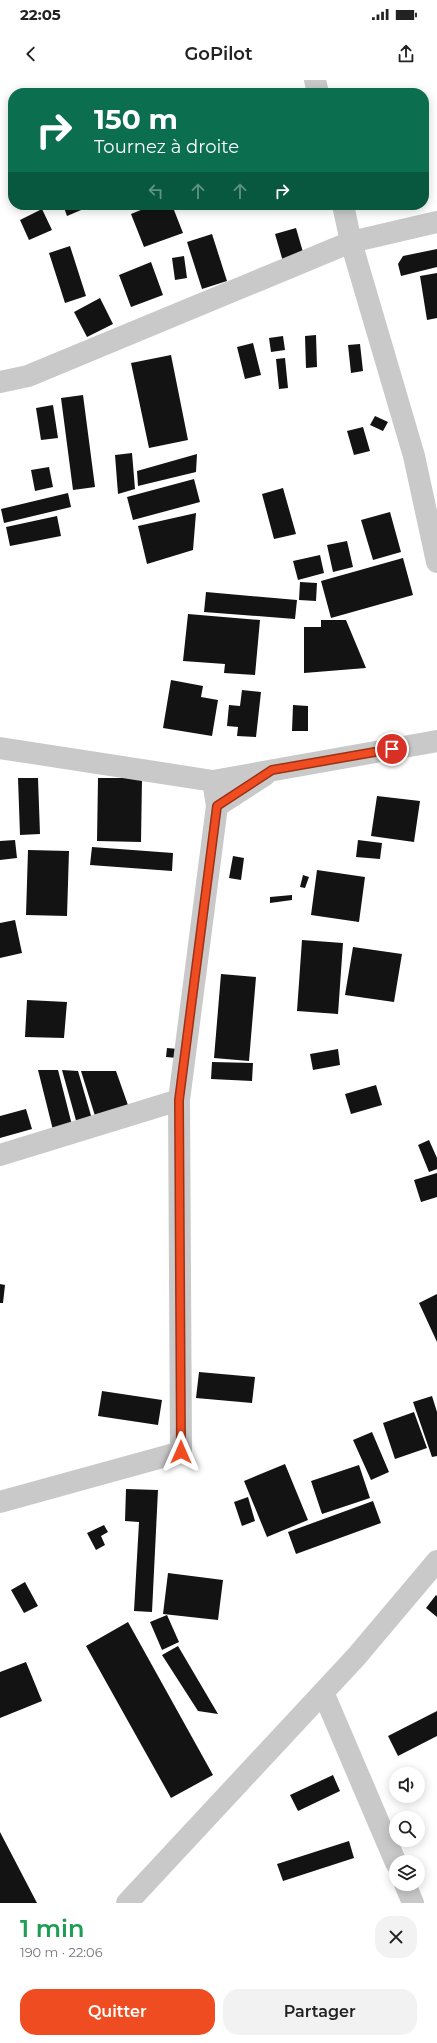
<!DOCTYPE html>
<html lang="fr">
<meta charset="utf-8">
<style>
:root{--surface:#fff;--page:#f2f2f2;--text:#222;--muted:#767676;--accent:#f04c21}
body{margin:0;font-family:Montserrat,sans-serif;background:var(--page);color:var(--text);height:100vh;display:flex;flex-direction:column;font-size:15px;white-space:nowrap}
*{box-sizing:border-box;margin:0}
p{font-size:13px;color:var(--muted)}
.icon{flex:none;width:22px;height:22px;fill:none;stroke:currentColor;stroke-width:2;stroke-linecap:round;stroke-linejoin:round}
.map{position:relative;height:1823px;overflow:hidden}
.sheet{display:flex;flex-direction:column;background:var(--surface);flex:1}
.sheet>*{flex:none}
.banner{position:absolute;left:8px;top:8px;width:421px;height:122px;border-radius:16px;box-shadow:0 2px 10px #0003;background:#0b6e4f;color:#fff;overflow:hidden}
.buttons{position:absolute;left:389px;top:1687px;display:grid;gap:8px}
.buttons a{display:grid;place-items:center;width:36px;height:36px;border-radius:50%;background:var(--surface);box-shadow:0 2px 10px #0003;font-size:20px}
.pin{position:absolute;display:grid;place-items:center;width:34px;height:34px;color:#fff;margin:-17px;border:2px solid #fff;border-radius:50%;box-shadow:0 1px 4px #0007}
.me{position:absolute;width:44px;margin:-22px;rotate:0deg;stroke-linejoin:round;filter:drop-shadow(0 0 3px #0008)}
.turn{display:flex;align-items:center;gap:14px;height:84px;padding:0 20px;font-size:18px}
.turn .icon{width:52px;height:52px;stroke-width:2.5}
.turn b{display:block;font-size:28px;line-height:34px}
.lanes{display:flex;align-items:center;height:38px;padding:0 20px;background:#0003;justify-content:center;gap:20px;direction:ltr}
.lanes .off{opacity:.35}
.round{display:grid;place-items:center;flex:none;width:42px;height:42px;border-radius:16px;background:var(--page)}
.head{display:flex;align-items:center;justify-content:space-between;height:68px;padding:0 20px}
h1{font-size:24px;font-weight:600;line-height:30px;color:#1e9e55}
.cta{display:flex;gap:8px;margin-top:auto;padding:8px 20px}
.cta a{flex:1;height:46px;border-radius:16px;background:var(--accent);color:#fff;font-size:16px;font-weight:600;line-height:46px;text-align:center}
.cta a+a{background:var(--page);color:var(--text)}
.status{display:flex;justify-content:space-between;align-items:center;height:28px;padding:0 20px;background:var(--surface);direction:ltr}
.status svg{height:11px;fill:currentColor}
header{display:flex;justify-content:space-between;align-items:center;height:52px;padding:0 20px;background:var(--surface);font-size:18px;font-weight:600}
.map>svg:first-child{display:block}
.building{fill:#131313}
.lines{fill:none;stroke-linecap:round;stroke-linejoin:round}
.minor{stroke:#c9c9c9;stroke-width:22}
.route-casing{stroke:#9c3115;stroke-width:10}
.route{stroke:#f04c21;stroke-width:7}
</style>
<div class="status"><b>22:05</b><svg viewBox="0 0 49 12"><path d="M0 12V9h3v3zM5 12V6h3v6zM10 12V3h3v9zM15 12V0h3v12zM26 1h20v11H26zM47 4h2v5h-2z"/></svg></div>
<header><svg class="icon" aria-label="back" viewBox="0 0 24 24"><path d="M15 5l-7 7 7 7"/></svg>GoPilot<svg class="icon" aria-label="share" viewBox="0 0 24 24"><path d="M12 15V3M7 8l5-5 5 5M5 13v7h14v-7"/></svg></header>
<div class="map">
<svg width="437" height="1823" viewBox="0 0 437 1823">
<rect width="100%" height="100%" fill="#fff"/>
<path class="building" d="M63,125H93L67,136Z
M153,125H172L183,153L144,167L131,134Z
M42,129L52,150L29,160L20,140Z
M296,148L305,179L284,185L275,154Z
M212,154L227,201L202,209L187,162Z
M70,166L86,216L65,223L49,173Z
M437,169V187L401,196L398,184L403,176Z
M184,176L187,198L175,200L172,178Z
M151,182L163,215L131,227L119,195Z
M437,193V238L427,240L420,196Z
M100,218L113,244L87,257L74,232Z
M316,255L317,287L306,288L305,256Z
M283,256L285,270L271,272L269,258Z
M253,263L261,295L245,299L237,267Z
M360,264L363,291L351,293L348,265Z
M171,275L188,360L149,368L131,283Z
M285,278L288,308L279,309L276,279Z
M83,315L95,407L73,410L61,318Z
M53,325L58,358L41,360L36,328Z
M375,336L388,342L383,351L370,345Z
M363,347L370,371L354,375L347,351Z
M132,373L135,409L118,414L115,375Z
M197,374L196,392L138,406L137,391Z
M49,387L53,407L35,411L31,390Z
M194,399L200,422L133,440L127,417Z
M283,408L296,454L274,459L262,414Z
M68,413L71,427L4,443L1,429Z
M390,432L401,472L373,480L361,440Z
M196,433L193,470L147,484L138,446Z
M57,436L61,456L10,466L6,447Z
M347,461L353,487L333,492L327,465Z
M320,475L324,493L298,500L293,481Z
M403,478L413,515L331,538L321,501Z
M300,502L317,503L316,521L299,520Z
M206,512L297,520L295,539L204,532Z
M188,534L260,540L255,595L224,593L225,584L183,581Z
M321,540H346L366,588L304,593V547H321Z
M171,600L203,606L201,617L218,620L212,656L163,648Z
M242,610L261,612L256,657L237,656L238,647L227,646L229,625L240,626Z
M293,625L308,626V651H292Z
M18,698H38L40,754L20,755Z
M98,698H142L141,762L97,761Z
M377,716L420,721L414,762L371,756Z
M15,760L17,778L0,780V761Z
M358,760L382,763L380,779L356,777Z
M92,767L173,773L172,791L90,785Z
M28,770L69,771L67,836L26,835Z
M233,776L244,778L241,800L229,798Z
M317,790L365,797L359,842L311,835Z
M303,795L309,797L305,808L300,807Z
M292,815V820L270,823V817Z
M15,840L22,873L0,878V843Z
M302,860L343,863L338,934L297,931Z
M353,867L402,874L394,922L345,915Z
M221,894L256,897L249,981L214,978Z
M27,920L67,922L64,958L25,957Z
M167,968L178,969L177,978L166,977Z
M338,969L340,985L313,990L310,974Z
M212,982L253,983L252,1001L211,999Z
M38,990H58L72,1045L53,1050Z
M62,990L78,991L92,1039L77,1044Z
M81,991H116L129,1028L96,1039Z
M376,1005L382,1025L351,1034L345,1014Z
M26,1029L32,1049L0,1058V1036Z
M429,1060L437,1078V1089L429,1092L418,1065Z
M437,1093V1117L421,1122L414,1100Z
M0,1204L5,1205L3,1223H0Z
M437,1214V1262L419,1223Z
M199,1292L255,1297L252,1323L196,1318Z
M102,1311L162,1320L158,1345L98,1336Z
M432,1316L437,1332V1376L432,1377L413,1322Z
M414,1332L427,1368L395,1379L383,1343Z
M372,1352L389,1392L371,1400L353,1360Z
M285,1384L308,1440L267,1457L244,1401Z
M359,1385L370,1418L322,1434L311,1401Z
M126,1409L158,1410L152,1532L134,1531L139,1442L125,1441Z
M248,1417L255,1441L242,1446L234,1422Z
M373,1421L381,1443L296,1474L288,1452Z
M104,1445L108,1452L101,1456L105,1465L96,1470L87,1453Z
M168,1493L223,1500L218,1540L163,1534Z
M25,1502L38,1526L24,1533L11,1510Z
M436,1515L437,1516V1537L426,1528Z
M167,1535L179,1562L162,1570L150,1542Z
M128,1542L213,1695L171,1718L86,1566Z
M178,1566L218,1634L198,1631L162,1575Z
M26,1582L42,1621L0,1638V1592Z
M437,1631V1656L398,1676L388,1656Z
M333,1695L340,1711L298,1731L290,1715Z
M0,1752L37,1823H0Z
M349,1761L354,1778L283,1801L277,1784Z"/>
<g class="lines">
<path class="minor" d="M315,0L318,13
M343,125L351,162L414,376L437,482
M0,302L28,296L351,162L437,142
M0,668L213,701L437,661
M217,726L265,695
M0,1075L179,1020
M0,1422L181,1372L179,1020L217,726L213,701
M323,1612L396,1783
M405,1804L413,1823
M127,1823L356,1577L437,1481"/>
</g>
<g class="lines">
<g class="route-casing">
<path id="route" d="M181,1372L179,1020L217,726L272,690L392,669"/>
</g>
<use href="#route" class="route"/>
</g>
</svg>
<div class="buttons">
<a><svg class="icon" aria-label="sound" viewBox="0 0 24 24"><path d="M4 9h4l5-4v14l-5-4H4zM17 9q2 3 0 6"/></svg></a>
<a><svg class="icon" aria-label="search" viewBox="0 0 24 24"><circle cx="10" cy="10" r="6"/><path d="M15 15l6 6"/></svg></a>
<a><svg class="icon" aria-label="layers" viewBox="0 0 24 24"><path d="M12 4l9 5-9 5-9-5zM3 14l9 5 9-5"/></svg></a>
</div>
<div class="pin" style="left:392px;top:669px;background:#d93025"><svg class="icon" aria-label="arrive" viewBox="0 0 24 24"><path d="M6 21V4h12l-3 4 3 4H6"/></svg></div>
<svg class="me" style="left:181px;top:1372px" viewBox="-20 -20 40 40"><path d="M0-17L14 15 0 8-14 15z" fill="#f04c21" stroke="#fff" stroke-width="4"/></svg>
<div class="banner">
<div class="turn"><svg class="icon" aria-label="right" viewBox="0 0 24 24"><path d="M7 20v-9h11M14 6l5 5-5 5"/></svg><div><b>150 m</b>Tournez à droite</div></div>
<div class="lanes"><svg class="icon off" aria-label="left" viewBox="0 0 24 24"><path d="M17 20v-9H6M10 6l-5 5 5 5"/></svg><svg class="icon off" aria-label="ahead" viewBox="0 0 24 24"><path d="M12 20V5M6 11l6-6 6 6"/></svg><svg class="icon off" aria-label="ahead" viewBox="0 0 24 24"><path d="M12 20V5M6 11l6-6 6 6"/></svg><svg class="icon" aria-label="right" viewBox="0 0 24 24"><path d="M7 20v-9h11M14 6l5 5-5 5"/></svg></div>
</div>
</div>
<section class="sheet">
<div class="head"><div><h1>1 min</h1><p>190 m · 22:06</p></div><a class="round"><svg class="icon" aria-label="close" viewBox="0 0 24 24"><path d="M6 6l12 12M18 6L6 18"/></svg></a></div>
<div class="cta"><a>Quitter</a><a>Partager</a></div>
</section>
